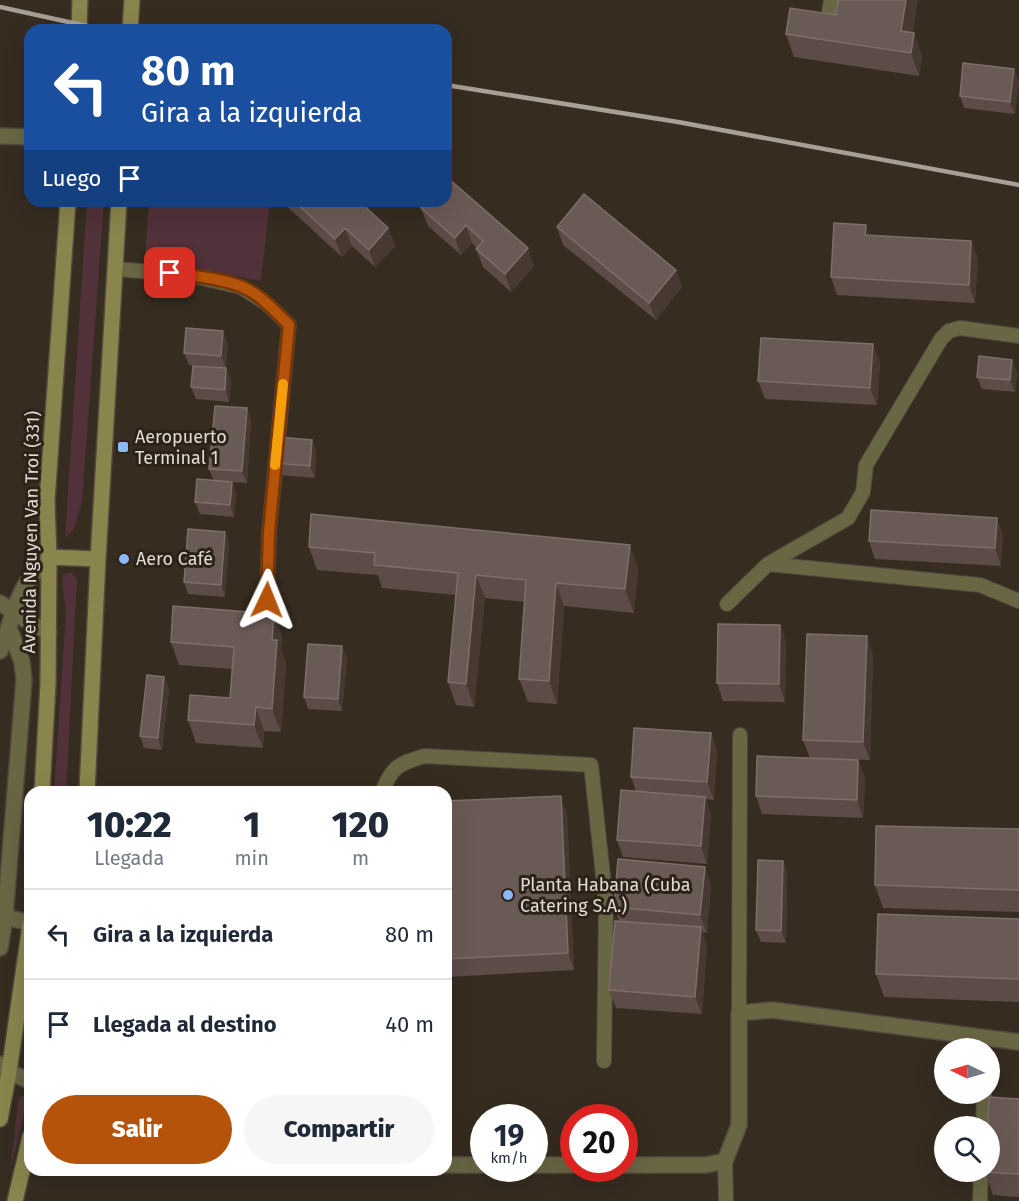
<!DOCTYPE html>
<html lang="es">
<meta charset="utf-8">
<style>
:root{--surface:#fff;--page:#f6f6f7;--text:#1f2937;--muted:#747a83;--line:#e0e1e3;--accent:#b45309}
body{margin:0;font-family:"Fira Sans",sans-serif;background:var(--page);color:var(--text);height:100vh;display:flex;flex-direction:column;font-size:22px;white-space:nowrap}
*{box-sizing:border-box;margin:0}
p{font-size:20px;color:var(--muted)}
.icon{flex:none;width:33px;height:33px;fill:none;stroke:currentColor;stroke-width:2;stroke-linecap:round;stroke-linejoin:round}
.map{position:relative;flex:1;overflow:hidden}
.drawer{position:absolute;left:24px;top:786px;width:428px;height:390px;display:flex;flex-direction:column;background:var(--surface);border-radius:18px;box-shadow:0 6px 24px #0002}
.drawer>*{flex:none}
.guide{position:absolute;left:24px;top:24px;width:428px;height:183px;border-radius:18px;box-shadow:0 6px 24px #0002;background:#1a4fa0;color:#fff;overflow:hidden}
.needle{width:39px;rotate:275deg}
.tools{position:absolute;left:934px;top:1038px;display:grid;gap:12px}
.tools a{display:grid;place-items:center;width:66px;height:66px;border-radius:50%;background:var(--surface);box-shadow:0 6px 24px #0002;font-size:30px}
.speed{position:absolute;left:470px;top:1104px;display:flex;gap:12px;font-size:30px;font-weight:700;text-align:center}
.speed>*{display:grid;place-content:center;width:78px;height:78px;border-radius:50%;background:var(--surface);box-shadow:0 6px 24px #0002;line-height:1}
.speed small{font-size:15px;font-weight:400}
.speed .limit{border:9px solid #d22;background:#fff;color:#111}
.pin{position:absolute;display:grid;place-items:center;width:51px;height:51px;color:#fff;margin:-26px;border-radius:12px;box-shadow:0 3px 9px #0006}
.me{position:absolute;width:66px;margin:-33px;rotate:2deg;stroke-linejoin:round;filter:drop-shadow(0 0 4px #0008)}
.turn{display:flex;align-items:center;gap:21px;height:126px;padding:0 18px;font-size:27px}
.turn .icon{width:78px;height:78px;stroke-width:2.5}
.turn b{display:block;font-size:42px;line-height:51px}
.then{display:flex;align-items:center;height:57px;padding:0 18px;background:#0003;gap:12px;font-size:22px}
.eta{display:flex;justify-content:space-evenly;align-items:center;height:102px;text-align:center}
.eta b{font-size:36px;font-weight:800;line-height:42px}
.action{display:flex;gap:12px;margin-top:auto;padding:12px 18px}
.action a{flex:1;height:69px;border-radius:36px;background:var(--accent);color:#fff;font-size:24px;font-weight:800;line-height:69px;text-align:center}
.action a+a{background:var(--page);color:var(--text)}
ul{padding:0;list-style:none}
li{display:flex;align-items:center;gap:18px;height:90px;padding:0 18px;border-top:2px solid var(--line)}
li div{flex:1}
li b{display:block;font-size:22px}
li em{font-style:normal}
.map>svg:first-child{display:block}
.green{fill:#51313a}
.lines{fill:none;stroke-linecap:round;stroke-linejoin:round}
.lane-casing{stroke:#52483d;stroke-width:16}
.street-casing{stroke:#52483d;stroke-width:18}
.secondary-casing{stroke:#52483d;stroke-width:18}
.lane{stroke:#696644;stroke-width:14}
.street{stroke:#696644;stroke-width:15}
.secondary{stroke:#8a854d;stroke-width:15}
.rail{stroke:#a89f97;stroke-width:4.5}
.wall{fill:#5c4b47}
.shaded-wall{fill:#473831}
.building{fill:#6a5a56;stroke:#7d6e6a;stroke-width:1.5}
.route-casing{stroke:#753606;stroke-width:15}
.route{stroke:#b45309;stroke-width:10}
.slow{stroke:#f59e0b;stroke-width:10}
.poi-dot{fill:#8bbafc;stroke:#2c2217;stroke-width:2}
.labels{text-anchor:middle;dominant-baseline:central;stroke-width:6;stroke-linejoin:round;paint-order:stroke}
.poi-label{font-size:18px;fill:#e2dbd4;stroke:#2c2217;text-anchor:start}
.street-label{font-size:18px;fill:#e2dbd4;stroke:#2c2217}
</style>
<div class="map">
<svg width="1019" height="1201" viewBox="0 0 1019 1201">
<rect width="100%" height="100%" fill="#362c20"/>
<path class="green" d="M87,201H104L82,501L74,529L65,538Z
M149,201H270L261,281L145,258Z
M71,572L77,579L66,792H54L66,613C65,601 61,584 63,574Z
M21,1096L27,1097V1102L10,1172L18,1101Z"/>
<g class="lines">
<g class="lane-casing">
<path id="lane" d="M829,13L831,0
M115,269L189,275L241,287L266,303L289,325L269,532L267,599
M768,564L980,585L1019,601
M727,604L768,564L848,518L863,492L866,465L941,339L949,331L960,328L1019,336
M382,792C392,766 399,764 424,756L591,765L606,903L604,1061
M739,1013L740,735
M983,1126L984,1094
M725,1161L726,1201
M980,1201L981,1172"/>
</g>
<g class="street-casing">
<path id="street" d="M0,136L30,137
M0,603L32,624L49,632
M0,651C9,630 13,607 24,587C31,576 41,567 49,557
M0,913L5,917L30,923
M0,948L5,917L24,680L22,662L9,628
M0,1064L9,1072L30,1081
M446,1165H483
M534,1165H573
M624,1165H706L725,1161L739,1125V1013L772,1010L1019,1042"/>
</g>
<g class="secondary-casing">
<path id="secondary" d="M79,30L80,0
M130,30L132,0
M49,557L98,559
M42,792L48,684L49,557L47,501L68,201
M87,792L98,559L119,201
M0,1119L9,1072L30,925
M15,1201L30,1137"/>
</g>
<use href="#lane" class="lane"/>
<use href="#street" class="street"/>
<use href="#secondary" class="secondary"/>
<path class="rail" d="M0,7L105,30
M446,85L678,122L1019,185"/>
</g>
<path class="wall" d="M914,33L922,56L919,76L794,57L786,34Z
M1019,81L1015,114L964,108L960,96Z
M448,178L534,266L511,292L483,267L476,249L477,248L472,243L461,255L428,226L421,208Z
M281,201H359L388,228L395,246L375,267L352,246L342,257Z
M866,225L869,235L971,241L978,258L975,303L837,295L831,277Z
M557,227L676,270L682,287L656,320L563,245Z
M228,343L226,368L189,365L184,353Z
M880,362L877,405L765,399L758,381Z
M226,368L231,380L229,402L196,399L191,387Z
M1017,372L1015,392L982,389L977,377Z
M247,408L251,420L247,483L232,482L236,494L234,517L200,514L195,502L214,481L209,469Z
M312,440L316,452L315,478L280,475L276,463Z
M225,532L229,544L225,597L188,594L184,582Z
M1003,535L1001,566L875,559L869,541Z
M309,547L638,568L634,613L564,606L557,704L528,702L519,679L525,602L485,598L474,707L456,705L448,682L456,595L382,588L378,575L317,570Z
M274,614L282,637L281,650L286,663L281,732L264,731L263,748L196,743L188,720L230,698L232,669L179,665L171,642Z
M780,625L786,643L785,702L723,701L717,683Z
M873,654L870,760L827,759L858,760L865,778L863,818L762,814L756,796L810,758L803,740Z
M347,658L342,711L308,709L304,697Z
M164,677L169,689L162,750L144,748L140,736Z
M711,733L717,751L714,800L706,799L711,814L707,864L623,857L617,840L636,791L631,777Z
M446,801L567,814L574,970L446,977Z
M1019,829V912L883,908L875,885Z
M783,861L787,873L786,943L761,942L756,930Z
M711,885L707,933L702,932L707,945L702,1014L616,1008L609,990L619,921L614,907Z
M1019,919V1002L884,997L876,974Z
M1019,1099V1197L993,1195L985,1172Z"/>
<path class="shaded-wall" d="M906,0H918L910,54L901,31Z
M914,33L922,56L919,76L911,53Z
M1014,69L1019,81L1015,114L1010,102Z
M466,225L472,243L461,255L455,238Z
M866,225L872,242L865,235Z
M345,228L352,246L342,257L335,239Z
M388,228L395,246L375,267L369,250Z
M971,241L978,258L975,303L969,285Z
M528,248L534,266L511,292L505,274Z
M676,270L682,287L656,320L649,303Z
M223,331L228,343L226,368L221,356Z
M873,344L880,362L877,405L870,388Z
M1012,360L1017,372L1015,392L1010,380Z
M226,368L231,380L229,402L225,390Z
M247,408L251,420L247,483L242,471Z
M312,440L316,452L315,478L310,466Z
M232,482L236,494L234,517L230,505Z
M997,518L1003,535L1001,566L995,548Z
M225,532L229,544L225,597L221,585Z
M630,545L638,568L634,613L625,589Z
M476,575L485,598L474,707L466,684Z
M556,583L564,606L557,704L549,681Z
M274,614L282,637L281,650L286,663L281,732L272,709V640Z
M780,625L786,643L785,702L779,684Z
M867,636L873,654L870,760L863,742Z
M342,646L347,658L342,711L338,699Z
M164,677L169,689L162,750L158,738Z
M256,707L264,731L263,748L254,725Z
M711,733L717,751L714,800L707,782Z
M858,760L865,778L863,818L857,800Z
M561,796L567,814L574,970L568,953Z
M705,797L711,814L707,864L701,846Z
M783,861L787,873L786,943L781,931Z
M705,867L711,885L707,933L700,915Z
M701,927L707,945L702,1014L695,997Z"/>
<path class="building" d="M838,0H906L901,31L914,33L911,53L786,34L790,8L836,15Z
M963,63L1014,69L1010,102L960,96Z
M448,178L528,248L505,274L476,249L483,241L466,225L455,238L421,208L427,201H446V180Z
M584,194L676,270L649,303L557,227Z
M294,201H359L388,228L369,250L345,228L335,239Z
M834,223L866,225L865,235L971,241L969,285L831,277Z
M186,328L223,331L221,356L184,353Z
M761,338L873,344L870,388L758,381Z
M979,356L1012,360L1010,380L977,377Z
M193,366L226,368L225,390L191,387Z
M215,406L247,408L242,471L209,469Z
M278,437L312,440L310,466L276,463Z
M197,479L232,482L230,505L195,502Z
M871,510L997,518L995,548L869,541Z
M311,514L630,545L625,589L556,583L549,681L519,679L526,580L476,575L466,684L448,682L458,573L374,565L375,553L309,547Z
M188,529L225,532L221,585L184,582Z
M173,606L274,614L272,640H277L272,709L256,707L254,725L188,720L190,695L230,698L234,647L171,642Z
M718,624L780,625L779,684L717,683Z
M807,634L867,636L863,742L803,740Z
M308,644L342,646L338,699L304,697Z
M147,675L164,677L158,738L140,736Z
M634,728L711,733L707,782L631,777Z
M757,756L858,760L857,800L756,796Z
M621,790L705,797L701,846L617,840Z
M561,796L568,953L446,959V801Z
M876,826L1019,829V890L875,885Z
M618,859L705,867L700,915L614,907Z
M758,860L783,861L781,931L756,930Z
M878,914L1019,919V979L876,974Z
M615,921L701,927L695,997L609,990Z
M989,1097L1019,1099V1174L985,1172H990V1126H988Z"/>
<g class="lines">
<g class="route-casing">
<path id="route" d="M170,273C190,275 222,279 240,286C259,293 275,311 289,325L269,532L267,600"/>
</g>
<use href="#route" class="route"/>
<path class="slow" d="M275,465L283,384"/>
</g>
<g class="poi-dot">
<rect x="117" y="441" width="12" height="12" rx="3"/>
<circle cx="124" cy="559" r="6"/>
<circle cx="508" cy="895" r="6"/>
</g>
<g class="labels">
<g class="poi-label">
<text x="135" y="437">Aeropuerto<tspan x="135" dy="21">Terminal 1</tspan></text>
<text x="136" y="559">Aero Café</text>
<text x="520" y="885">Planta Habana (Cuba<tspan x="520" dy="21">Catering S.A.)</tspan></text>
</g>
<g class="street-label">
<text transform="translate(31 532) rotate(-89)">Avenida Nguyen Van Troi (331)</text>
</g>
</g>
</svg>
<div class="tools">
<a><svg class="needle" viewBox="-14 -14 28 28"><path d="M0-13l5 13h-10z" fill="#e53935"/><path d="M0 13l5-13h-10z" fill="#747a83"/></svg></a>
<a><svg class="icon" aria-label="search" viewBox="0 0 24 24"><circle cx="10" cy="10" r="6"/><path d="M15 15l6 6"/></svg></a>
</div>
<div class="speed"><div>19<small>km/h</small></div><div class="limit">20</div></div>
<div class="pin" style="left:170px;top:273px;background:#d93025"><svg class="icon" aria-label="arrive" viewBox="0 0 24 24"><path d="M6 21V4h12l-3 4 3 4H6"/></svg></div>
<svg class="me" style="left:267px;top:600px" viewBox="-20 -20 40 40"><path d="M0-17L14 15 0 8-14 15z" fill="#b45309" stroke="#fff" stroke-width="4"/></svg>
<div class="guide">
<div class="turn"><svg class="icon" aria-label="left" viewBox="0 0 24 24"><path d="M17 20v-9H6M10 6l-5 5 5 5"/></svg><div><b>80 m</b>Gira a la izquierda</div></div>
<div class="then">Luego<svg class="icon" aria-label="arrive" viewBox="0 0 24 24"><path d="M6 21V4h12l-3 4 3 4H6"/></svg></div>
</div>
<section class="drawer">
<div class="eta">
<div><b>10:22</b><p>Llegada</p></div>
<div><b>1</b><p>min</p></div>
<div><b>120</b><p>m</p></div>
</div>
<ul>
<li><svg class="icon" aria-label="left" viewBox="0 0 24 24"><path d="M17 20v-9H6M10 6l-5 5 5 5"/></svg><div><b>Gira a la izquierda</b></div><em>80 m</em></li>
<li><svg class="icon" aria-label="arrive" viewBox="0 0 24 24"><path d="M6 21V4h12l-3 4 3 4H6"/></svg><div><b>Llegada al destino</b></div><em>40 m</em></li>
</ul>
<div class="action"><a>Salir</a><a>Compartir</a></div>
</section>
</div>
